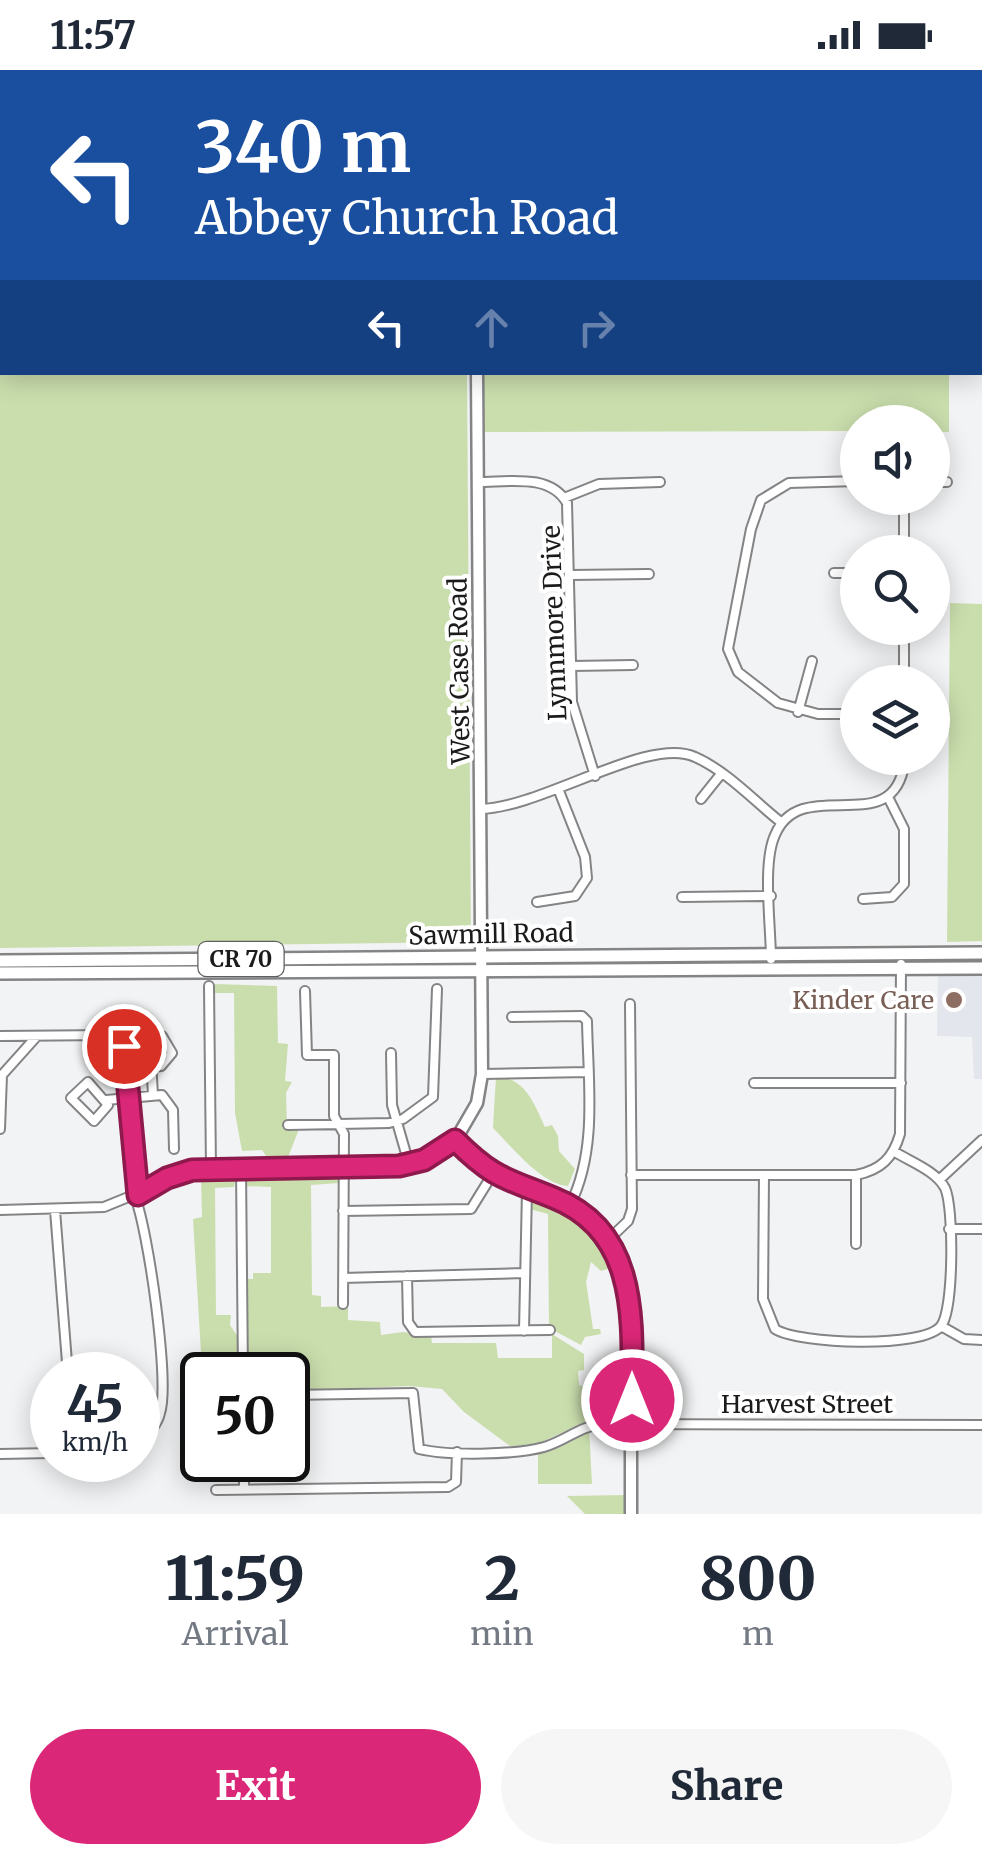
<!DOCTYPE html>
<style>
:root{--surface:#fff;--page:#f6f6f7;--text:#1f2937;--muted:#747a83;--accent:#db2777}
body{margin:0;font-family:Merriweather,serif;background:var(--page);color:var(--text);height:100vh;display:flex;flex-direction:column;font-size:38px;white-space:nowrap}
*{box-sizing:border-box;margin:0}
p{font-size:32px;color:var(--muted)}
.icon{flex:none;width:55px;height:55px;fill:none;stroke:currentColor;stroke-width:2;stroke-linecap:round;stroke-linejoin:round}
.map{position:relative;height:1444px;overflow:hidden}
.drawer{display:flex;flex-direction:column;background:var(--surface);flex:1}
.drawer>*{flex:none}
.guide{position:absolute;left:0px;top:0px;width:982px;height:305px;box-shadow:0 5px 25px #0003;background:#1a4fa0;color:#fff;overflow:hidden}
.controls{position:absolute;left:840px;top:335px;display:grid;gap:20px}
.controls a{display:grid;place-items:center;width:110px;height:110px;border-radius:50%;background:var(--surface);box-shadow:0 5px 25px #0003;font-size:50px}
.speed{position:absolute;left:30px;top:1282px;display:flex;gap:20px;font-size:50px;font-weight:700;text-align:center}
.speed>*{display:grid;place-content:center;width:130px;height:130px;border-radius:50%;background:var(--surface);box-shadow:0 5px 25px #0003;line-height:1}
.speed small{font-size:25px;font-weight:400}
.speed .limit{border:5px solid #111;border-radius:15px;background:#fff;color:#111}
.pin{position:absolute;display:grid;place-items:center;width:85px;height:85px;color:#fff;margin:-42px;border:5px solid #fff;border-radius:50%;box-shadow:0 2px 10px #0007}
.me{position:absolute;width:110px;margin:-55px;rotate:0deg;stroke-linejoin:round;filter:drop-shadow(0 0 8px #0008)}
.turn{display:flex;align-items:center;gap:35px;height:210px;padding:0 30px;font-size:45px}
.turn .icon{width:130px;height:130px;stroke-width:2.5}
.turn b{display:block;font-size:70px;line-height:85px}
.lanes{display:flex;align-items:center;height:95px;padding:0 30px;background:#0003;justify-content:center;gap:50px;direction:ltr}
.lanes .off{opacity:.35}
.eta{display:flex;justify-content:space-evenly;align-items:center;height:170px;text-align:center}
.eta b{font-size:60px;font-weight:800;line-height:70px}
.cta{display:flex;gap:20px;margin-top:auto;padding:20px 30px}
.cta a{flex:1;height:115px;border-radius:60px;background:var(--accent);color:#fff;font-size:40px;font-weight:800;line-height:115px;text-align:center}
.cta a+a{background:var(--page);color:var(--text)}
.status{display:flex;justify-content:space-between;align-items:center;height:70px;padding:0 50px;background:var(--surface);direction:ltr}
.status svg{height:28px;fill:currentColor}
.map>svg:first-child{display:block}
.built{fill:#e4e6ee}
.green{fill:#cadead}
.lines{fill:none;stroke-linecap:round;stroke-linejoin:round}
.minor-casing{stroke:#848486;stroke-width:12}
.secondary-casing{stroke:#848486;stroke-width:15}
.primary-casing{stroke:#848486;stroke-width:16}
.minor{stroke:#fff;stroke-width:8}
.secondary{stroke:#fff;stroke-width:10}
.primary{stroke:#fff;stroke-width:11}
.route-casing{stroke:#8e194d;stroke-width:25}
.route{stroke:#db2777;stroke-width:18}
.education-dot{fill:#8d6e63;stroke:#fff;stroke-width:4}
.labels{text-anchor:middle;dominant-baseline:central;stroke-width:8;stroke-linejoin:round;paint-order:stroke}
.shield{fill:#fff;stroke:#5f5f60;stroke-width:2.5}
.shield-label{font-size:22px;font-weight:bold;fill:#1b1b1c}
.street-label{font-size:25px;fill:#1b1b1c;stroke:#fff}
.education-label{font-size:25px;fill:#785e54;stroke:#fff;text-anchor:end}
</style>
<div class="status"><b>11:57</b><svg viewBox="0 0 49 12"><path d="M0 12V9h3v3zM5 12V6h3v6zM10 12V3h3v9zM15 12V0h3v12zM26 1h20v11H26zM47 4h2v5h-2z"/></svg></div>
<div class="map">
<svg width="982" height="1444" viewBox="0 0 982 1444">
<rect width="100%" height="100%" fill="#f2f3f4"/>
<path class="built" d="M938,901H982V1009H974L972,967L937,966Z"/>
<path class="green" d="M0,0H464L2,2V302L467,303L471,872L0,878Z
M555,0H946V2H555Z
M479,303H949V362H933L932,352H858L857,361L480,362Z
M950,533L982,534V871L947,872Z
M213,914L277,916L278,973L288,974L285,1011L292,1012L286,1023L287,1057L299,1059L285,1095L273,1096L262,1080L242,1081L235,1043L234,923H213Z
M496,1007C525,1007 534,1033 545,1057L552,1055L558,1066L559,1081L575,1099L568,1116C542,1115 511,1076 493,1058Z
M340,1101L339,1113L311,1115L312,1225L321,1226V1237L348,1236V1250L380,1252L381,1265L403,1262L431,1266L432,1273H496L498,1288H552V1264L584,1284V1300L578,1301L579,1315L585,1317V1352L535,1375L510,1376L464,1342L442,1319L409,1316L288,1321V1305H247L246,1209H253V1203H271V1117L244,1116V1102Z
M236,1105L234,1117L215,1118L216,1245H231L230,1255L238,1267V1305H202V1390H216V1408L199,1409L202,1300L193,1149L202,1147L201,1107Z
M528,1126C566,1135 602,1158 616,1196L601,1201L591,1192L586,1212L593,1259H600L601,1264L585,1267L581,1275L549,1258L548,1144L526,1138Z
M589,1357L592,1414H538V1382Z
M625,1425L626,1444H585L567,1426Z"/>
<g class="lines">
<g class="minor-casing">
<path id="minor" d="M858,411L789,413L761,430L751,459L728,579L738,602L778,633L818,644H858
M478,412C508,412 550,403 567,433L572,632L595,706
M932,412H947
M564,428L599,414L660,412
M904,428V482
M834,503H858
M571,505L649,504
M904,558V612
M572,596L633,595
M798,642L812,591
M701,729L721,704
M480,739C542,738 649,665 695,687C727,701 755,732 782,753
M682,827L771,826
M863,829L892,827L904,814V759L888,727
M537,832L575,826L587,808L585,787L559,721
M771,889C771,857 762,793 775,765C802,701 897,775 905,688
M209,916L211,1099
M305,921L307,985H334V1046L344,1064L343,1234
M512,947L582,946L587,951C588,1011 598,1080 570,1135
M0,966L110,965L120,970L138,1125
M97,967L125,989
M391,983L392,1035L409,1094
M151,997L161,996L172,983L162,966L150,974L153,1025
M482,1004L587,1002
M88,1012L108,1035L94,1051L71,1028Z
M754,1013H901
M106,1030L162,1025L173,1040L174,1079
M288,1055L389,1053L403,1049L433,1027L437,919
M0,1059L2,1005L37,966
M241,1099L243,1305
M631,1105H856C881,1100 893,1088 900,1064L901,894
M764,1105L763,1229L775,1259C798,1274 923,1279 941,1256C954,1240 954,1137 945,1118C936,1101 911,1092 895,1082
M856,1105V1174
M939,1110L982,1070
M135,1127C148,1160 170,1312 160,1343C157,1356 148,1365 138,1373
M0,1140L104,1137L192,1101L399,1096L424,1090L455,1071
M55,1140L68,1305
M343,1141L471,1139L492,1105
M949,1159H982
M608,1170L628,1151L632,1139L630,934
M407,1206L408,1252L415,1262L550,1260
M343,1208L524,1203
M941,1256L964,1269L982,1270
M524,1261L527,1120
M288,1325L413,1323L419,1379C449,1386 515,1385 544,1377C565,1371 580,1356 602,1354L982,1355
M0,1384L52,1383
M244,1390V1419
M216,1420L448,1417L456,1412L457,1382"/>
</g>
<g class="secondary-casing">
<path id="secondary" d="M473,0L474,2
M477,302L482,1004L477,1033L455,1071L492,1105L580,1143L617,1185L631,1227V1444"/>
</g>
<g class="primary-casing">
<path id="primary" d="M0,891L982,883
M0,903L982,898"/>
</g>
<use href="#minor" class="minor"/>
<use href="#secondary" class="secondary"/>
<use href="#primary" class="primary"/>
</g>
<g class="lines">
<g class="route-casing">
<path id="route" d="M124,976L138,1125L167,1108L192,1100L399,1096L424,1090L455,1070C494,1109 505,1108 554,1128C640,1162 632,1253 632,1330"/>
</g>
<use href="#route" class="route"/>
</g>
<circle class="education-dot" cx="954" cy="930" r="10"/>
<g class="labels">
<rect class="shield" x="198.5" y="872" width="85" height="34" rx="8"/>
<g class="shield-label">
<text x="241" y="889">CR 70</text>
</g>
<g class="street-label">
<text transform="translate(554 553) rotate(-92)">Lynnmore Drive</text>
<text transform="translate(459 601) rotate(-91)">West Case Road</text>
<text transform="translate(491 864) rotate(-1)">Sawmill Road</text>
<text x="807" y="1334">Harvest Street</text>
</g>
<g class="education-label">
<text x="934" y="930">Kinder Care</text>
</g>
</g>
</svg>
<div class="controls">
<a><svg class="icon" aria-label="sound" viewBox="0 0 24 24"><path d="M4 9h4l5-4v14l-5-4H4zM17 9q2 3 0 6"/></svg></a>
<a><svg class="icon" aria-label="search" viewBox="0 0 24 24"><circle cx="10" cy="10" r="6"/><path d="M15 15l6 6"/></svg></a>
<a><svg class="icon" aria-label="layers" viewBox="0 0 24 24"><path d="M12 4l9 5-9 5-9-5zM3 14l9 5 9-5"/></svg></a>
</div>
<div class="speed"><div>45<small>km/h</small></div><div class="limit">50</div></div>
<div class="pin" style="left:124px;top:976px;background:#d93025"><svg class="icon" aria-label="arrive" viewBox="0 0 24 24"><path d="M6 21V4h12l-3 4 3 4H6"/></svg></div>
<svg class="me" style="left:632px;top:1330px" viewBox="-20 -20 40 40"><circle r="17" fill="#db2777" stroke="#fff" stroke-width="3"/><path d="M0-11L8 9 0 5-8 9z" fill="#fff"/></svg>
<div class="guide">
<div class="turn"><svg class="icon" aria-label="left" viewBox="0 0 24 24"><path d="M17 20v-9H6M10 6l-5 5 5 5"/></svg><div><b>340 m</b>Abbey Church Road</div></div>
<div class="lanes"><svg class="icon" aria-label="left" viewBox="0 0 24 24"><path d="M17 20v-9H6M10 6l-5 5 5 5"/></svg><svg class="icon off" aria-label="ahead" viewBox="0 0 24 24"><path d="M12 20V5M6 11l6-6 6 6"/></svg><svg class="icon off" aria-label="right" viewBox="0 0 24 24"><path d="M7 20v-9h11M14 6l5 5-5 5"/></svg></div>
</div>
</div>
<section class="drawer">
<div class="eta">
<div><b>11:59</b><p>Arrival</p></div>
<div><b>2</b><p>min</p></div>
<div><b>800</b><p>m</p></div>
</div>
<div class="cta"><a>Exit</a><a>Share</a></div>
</section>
